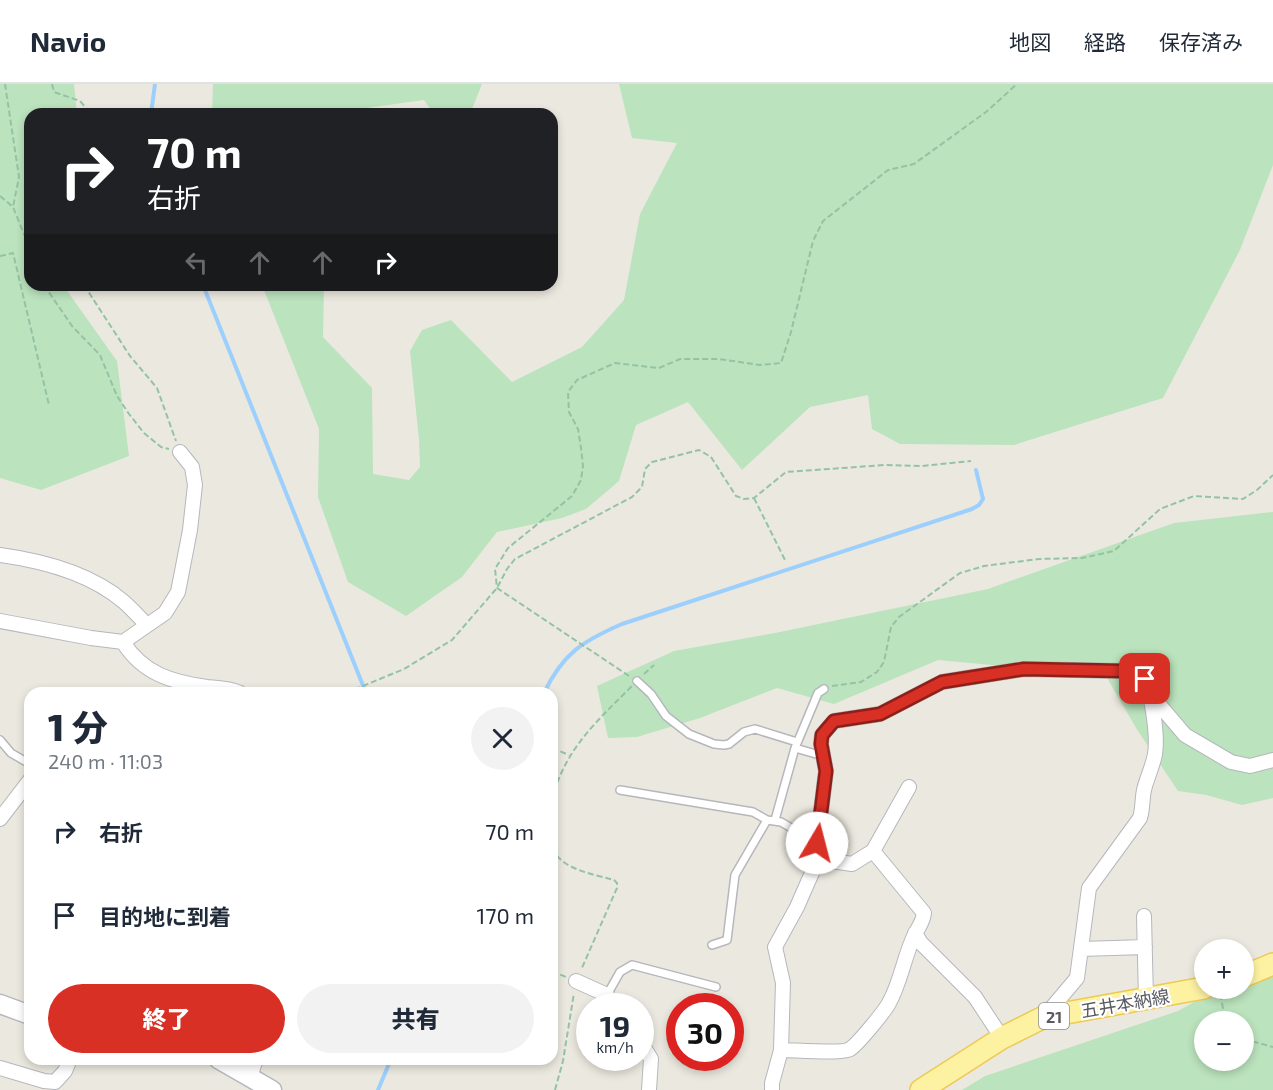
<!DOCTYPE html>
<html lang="ja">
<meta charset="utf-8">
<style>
:root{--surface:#fff;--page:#f2f2f3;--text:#1f2937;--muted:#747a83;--line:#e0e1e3;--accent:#d93025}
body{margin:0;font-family:"Exo 2","Noto Sans JP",sans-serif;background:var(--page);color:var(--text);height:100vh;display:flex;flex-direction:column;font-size:22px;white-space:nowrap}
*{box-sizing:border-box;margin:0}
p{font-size:20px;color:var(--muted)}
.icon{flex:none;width:33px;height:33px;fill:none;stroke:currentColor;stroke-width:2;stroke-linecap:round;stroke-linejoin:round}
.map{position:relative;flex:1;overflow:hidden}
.panel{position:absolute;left:24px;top:603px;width:534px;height:378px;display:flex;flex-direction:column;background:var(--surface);border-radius:18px;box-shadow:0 3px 9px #0003}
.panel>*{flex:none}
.hud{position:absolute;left:24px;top:24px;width:534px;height:183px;border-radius:18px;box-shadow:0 3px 9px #0003;background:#202124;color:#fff;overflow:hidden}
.fabs{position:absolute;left:1194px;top:855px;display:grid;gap:12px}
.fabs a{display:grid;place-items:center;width:60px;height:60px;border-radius:50%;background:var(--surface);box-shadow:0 3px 9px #0003;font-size:30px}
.speed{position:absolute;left:576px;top:909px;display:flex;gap:12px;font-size:30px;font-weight:700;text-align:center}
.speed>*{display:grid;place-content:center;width:78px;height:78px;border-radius:50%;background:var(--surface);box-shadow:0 3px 9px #0003;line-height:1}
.speed small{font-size:15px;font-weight:400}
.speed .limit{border:9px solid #d22;background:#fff;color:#111}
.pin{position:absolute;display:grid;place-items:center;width:51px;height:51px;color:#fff;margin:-26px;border-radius:12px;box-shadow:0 3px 9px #0006}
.me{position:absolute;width:66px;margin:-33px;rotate:8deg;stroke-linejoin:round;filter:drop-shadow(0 0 4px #0008)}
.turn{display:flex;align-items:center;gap:21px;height:126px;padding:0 24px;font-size:27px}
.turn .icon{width:78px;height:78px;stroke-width:2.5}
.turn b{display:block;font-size:42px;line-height:51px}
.lanes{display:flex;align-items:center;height:57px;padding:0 24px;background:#0003;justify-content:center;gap:30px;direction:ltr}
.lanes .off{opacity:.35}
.round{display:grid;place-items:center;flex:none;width:63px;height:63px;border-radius:32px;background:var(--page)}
.headline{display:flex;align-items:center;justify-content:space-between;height:102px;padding:0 24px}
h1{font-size:36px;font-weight:800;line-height:45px}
.button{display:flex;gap:12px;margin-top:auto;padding:12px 24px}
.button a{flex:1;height:69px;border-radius:36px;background:var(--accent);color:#fff;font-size:24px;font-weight:800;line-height:69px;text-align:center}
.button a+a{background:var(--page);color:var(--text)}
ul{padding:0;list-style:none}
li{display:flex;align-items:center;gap:18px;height:84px;padding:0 24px}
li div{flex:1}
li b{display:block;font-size:22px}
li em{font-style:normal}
header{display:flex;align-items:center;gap:36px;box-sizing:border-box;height:84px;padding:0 30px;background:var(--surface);border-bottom:2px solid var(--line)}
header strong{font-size:28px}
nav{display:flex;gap:33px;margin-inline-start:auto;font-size:21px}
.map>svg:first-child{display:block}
.green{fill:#bbe3bd;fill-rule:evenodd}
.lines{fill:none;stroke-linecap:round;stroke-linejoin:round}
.stream{stroke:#9dcffd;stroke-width:4}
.lane-casing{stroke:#b5b7bc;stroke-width:10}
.street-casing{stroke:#b5b7bc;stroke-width:16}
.secondary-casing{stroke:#b5b8be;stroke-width:21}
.primary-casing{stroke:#edc955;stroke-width:24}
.path{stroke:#94c3a4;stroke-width:2;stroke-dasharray:6 3;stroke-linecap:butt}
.lane{stroke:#fff;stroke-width:7}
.street{stroke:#fff;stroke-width:14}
.secondary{stroke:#fff;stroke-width:18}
.primary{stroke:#fdf2a2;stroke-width:21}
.route-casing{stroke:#8d1f18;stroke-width:15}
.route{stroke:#d93025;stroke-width:10}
.labels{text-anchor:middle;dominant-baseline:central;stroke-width:4.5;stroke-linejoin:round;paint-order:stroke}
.shield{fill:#fff;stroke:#8a8c90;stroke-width:1.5}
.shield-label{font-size:16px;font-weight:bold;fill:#585b60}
.street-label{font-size:18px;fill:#585b60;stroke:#fff}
</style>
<header>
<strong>Navio</strong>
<nav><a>地図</a><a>経路</a><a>保存済み</a></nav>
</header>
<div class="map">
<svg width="1273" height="1006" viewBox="0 0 1273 1006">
<rect width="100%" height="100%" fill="#ebe9df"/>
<path class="green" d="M0,0H74L77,30H30V201H63L117,277L129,372L41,406L0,394Z
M213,0H482L470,30H434L424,16L345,27L342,30H212Z
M619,0H1273V81L1240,166L1163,314L1014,361L900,360L872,345L868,311L810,323L742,386L688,318L636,341L619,397L586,425L562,434L497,448L462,493L406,532L348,498L318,413L319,345L262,201H324L323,253L372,304L373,390L409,396L420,383L419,356L410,267L422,246L451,236L512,298L582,263L624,216L640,130L677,59L632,54Z
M1273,428V714L1242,721L1206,711L1178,707L1136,644L1106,592L938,576L834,620L777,604L700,634L637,653L608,654L597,602L674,567L775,549L988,505L1174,439Z
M1273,872V1006H962L985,992L1178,927L1217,905L1244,904V889ZM1204,938H1244V976H1204Z"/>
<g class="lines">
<path class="stream" d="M151,30L155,0
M203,201L366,609
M544,609C563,569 583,557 622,540L972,425L979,421L983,415L976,386
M378,1006L391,975"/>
<g class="lane-casing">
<path id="lane" d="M637,597L651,610L666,632L689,650L714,660L724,661L729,660L744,648L755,645L797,658
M0,656L11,669L30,680
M795,664L823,672
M620,706L753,728L767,736L781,738L817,759
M775,736L795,664L818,609L824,605
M712,861L727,856L735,791L767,736
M607,911L620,888L632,881L716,903"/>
</g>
<g class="street-casing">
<path id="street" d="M0,471C44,477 90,489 124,518C132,525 140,534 147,541
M0,537L91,554L123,558L165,529L178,508L190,446L195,401L192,383L180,368
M123,558C143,590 172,598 207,603C218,604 230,604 240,609
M1151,611L1185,651L1231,678L1250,682L1273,676
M0,735L30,696
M818,775L852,780L873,767L909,703
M1144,832L1146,916
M915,849L921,859L975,913L1002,954
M1081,865L1145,863
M576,897L607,911L608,922
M640,957L651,975L649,1006
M781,966C794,966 843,970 850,965C857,961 885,927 889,919C901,898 904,872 915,850C919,842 923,838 924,829L873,767
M0,984L44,997L55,998L65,987L70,975
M250,993L256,975
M772,1006V999L781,966L783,899L775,863L797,823L818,775L817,759L826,687L821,660L822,651L834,637L880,630L942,598L1024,585L1123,587L1145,595C1152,612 1158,652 1155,670C1153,682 1147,693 1144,706C1142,715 1143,724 1140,734L1089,804L1077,894L1044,933"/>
</g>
<g class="secondary-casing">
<path id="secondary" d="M0,920L30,931
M218,975L272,1006"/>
</g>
<g class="primary-casing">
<path id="primary" d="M1244,892L1273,880
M921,1006L1002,954L1044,933L1204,904"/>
</g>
<path class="path" d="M5,0L19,93L13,123
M52,0L54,8L80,17L91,30
M0,112L13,123L30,165
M0,172L13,169L49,321
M44,201L72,242L100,271L117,312L129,330L144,349L161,363L169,365
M84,201L130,272L157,304L176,357
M754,414L786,478
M644,590L654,581
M629,592L497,504L495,485L508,464L572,412L581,396L583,382L581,364L578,345L569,328L568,308L577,296L615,279L659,284L680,275H719L760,281L781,279L791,248L813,157L823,137L888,86L914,80L986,28L1017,0
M832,602L861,598L877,588L884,578L891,543L899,533L960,489L984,482L1039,475L1082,474L1114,467L1160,425L1194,412L1243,415L1257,406L1273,391
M346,609L404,585L452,556L497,504L507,485L515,475L632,413L642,403L645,385L652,378L699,366L711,373L736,412L744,415L754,414L786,388L885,381L922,382L971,377
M552,664L569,671
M552,716C564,666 597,637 632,602
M552,764C562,786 593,790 614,796L617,799V804L581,886
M552,887L566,893
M1220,910L1226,938
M1244,955L1273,963
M555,1006L563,977L574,909"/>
<use href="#lane" class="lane"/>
<use href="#street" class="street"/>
<use href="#secondary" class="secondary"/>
<use href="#primary" class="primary"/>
</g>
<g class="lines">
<g class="route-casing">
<path id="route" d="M817,759L826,687L821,660L822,651L834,637L880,630L942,598L1024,585L1123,587L1145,595"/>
</g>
<use href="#route" class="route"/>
</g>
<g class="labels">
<rect class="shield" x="1039" y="919" width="30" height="26" rx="4.5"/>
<g class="shield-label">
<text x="1054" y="932">21</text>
</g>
<g class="street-label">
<text transform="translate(1125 919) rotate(-10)">五井本納線</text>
</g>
</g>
</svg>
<div class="fabs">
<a>+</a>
<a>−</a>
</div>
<div class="speed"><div>19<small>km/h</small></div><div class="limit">30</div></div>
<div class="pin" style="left:1145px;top:595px;background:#d93025"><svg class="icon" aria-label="arrive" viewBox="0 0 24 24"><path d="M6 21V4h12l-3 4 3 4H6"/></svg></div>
<svg class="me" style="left:817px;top:759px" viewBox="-20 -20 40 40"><circle r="19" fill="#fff"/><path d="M0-13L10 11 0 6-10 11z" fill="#d93025"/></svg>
<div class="hud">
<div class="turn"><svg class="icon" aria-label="right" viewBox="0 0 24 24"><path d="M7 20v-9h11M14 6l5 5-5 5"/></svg><div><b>70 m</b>右折</div></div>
<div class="lanes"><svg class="icon off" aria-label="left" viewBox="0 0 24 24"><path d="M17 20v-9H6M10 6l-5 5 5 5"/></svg><svg class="icon off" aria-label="ahead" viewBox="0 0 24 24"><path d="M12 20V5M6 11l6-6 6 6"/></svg><svg class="icon off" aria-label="ahead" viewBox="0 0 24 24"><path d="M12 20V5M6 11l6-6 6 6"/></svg><svg class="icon" aria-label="right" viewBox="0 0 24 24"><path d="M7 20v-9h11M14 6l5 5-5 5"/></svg></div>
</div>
<section class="panel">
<div class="headline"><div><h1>1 分</h1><p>240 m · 11:03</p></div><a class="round"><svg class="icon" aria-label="close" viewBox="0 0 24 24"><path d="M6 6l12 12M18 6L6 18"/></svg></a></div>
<ul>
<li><svg class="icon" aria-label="right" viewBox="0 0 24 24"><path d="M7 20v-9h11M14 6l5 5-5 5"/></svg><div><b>右折</b></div><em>70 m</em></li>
<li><svg class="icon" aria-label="arrive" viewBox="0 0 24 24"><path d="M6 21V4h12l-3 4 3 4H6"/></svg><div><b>目的地に到着</b></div><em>170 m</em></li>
</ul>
<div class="button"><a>終了</a><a>共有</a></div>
</section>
</div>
